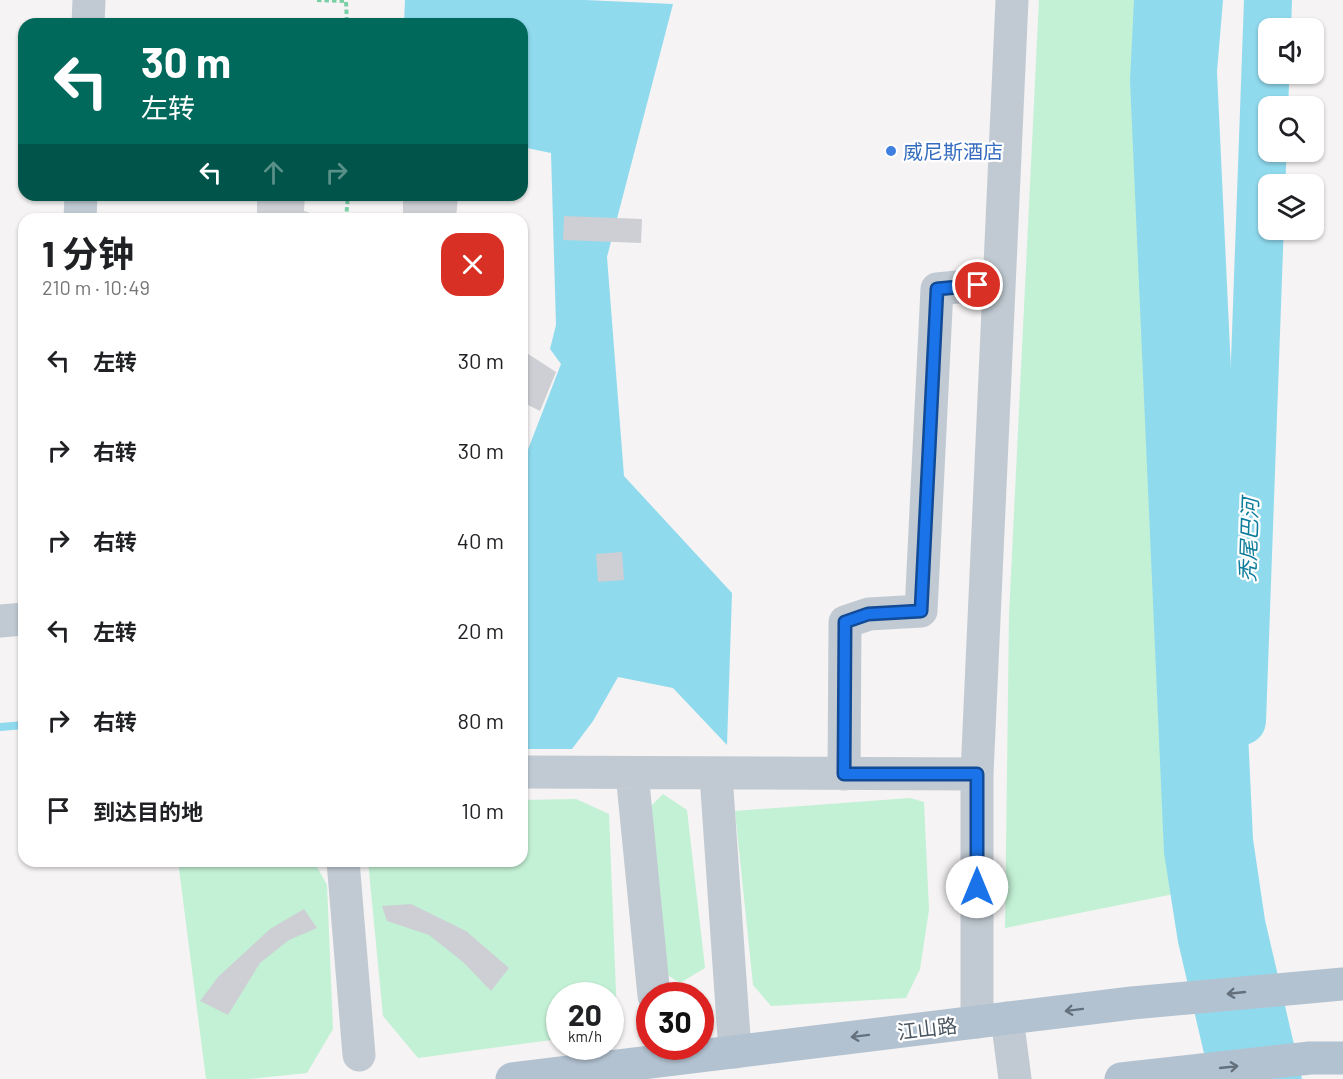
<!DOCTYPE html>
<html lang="zh">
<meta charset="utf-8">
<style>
:root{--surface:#fff;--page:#f2f2f2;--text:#202124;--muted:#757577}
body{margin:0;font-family:Barlow,"Noto Sans SC",sans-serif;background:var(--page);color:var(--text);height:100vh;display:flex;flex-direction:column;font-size:22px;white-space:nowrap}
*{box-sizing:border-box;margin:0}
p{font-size:20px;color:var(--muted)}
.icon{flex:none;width:33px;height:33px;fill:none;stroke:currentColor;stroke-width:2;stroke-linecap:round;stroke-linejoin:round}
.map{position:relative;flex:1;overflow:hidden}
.sheet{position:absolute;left:18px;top:213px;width:510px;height:654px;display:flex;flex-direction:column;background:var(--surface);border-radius:18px;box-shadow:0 2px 4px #0004}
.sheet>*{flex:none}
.hud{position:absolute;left:18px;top:18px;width:510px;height:183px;border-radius:18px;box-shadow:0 2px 4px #0004;background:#00695c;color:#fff;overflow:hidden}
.tools{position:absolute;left:1258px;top:18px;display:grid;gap:12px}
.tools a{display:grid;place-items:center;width:66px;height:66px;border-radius:12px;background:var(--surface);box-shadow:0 2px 4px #0004;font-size:30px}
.speed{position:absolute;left:546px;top:982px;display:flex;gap:12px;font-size:30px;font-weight:700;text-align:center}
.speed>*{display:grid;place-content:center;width:78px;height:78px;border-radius:50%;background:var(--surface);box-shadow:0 2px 4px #0004;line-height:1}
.speed small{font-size:15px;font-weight:400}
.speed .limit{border:9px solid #d22;background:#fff;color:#111}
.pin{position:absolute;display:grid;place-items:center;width:51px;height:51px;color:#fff;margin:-26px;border:3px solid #fff;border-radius:50%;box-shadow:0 2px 6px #0007}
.me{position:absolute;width:66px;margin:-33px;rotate:0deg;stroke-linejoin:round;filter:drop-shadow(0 0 4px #0008)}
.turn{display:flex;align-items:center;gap:21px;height:126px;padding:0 24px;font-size:27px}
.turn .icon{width:78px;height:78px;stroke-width:2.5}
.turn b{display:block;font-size:42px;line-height:51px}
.lanes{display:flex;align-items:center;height:57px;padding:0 24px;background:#0003;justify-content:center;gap:30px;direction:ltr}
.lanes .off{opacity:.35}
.round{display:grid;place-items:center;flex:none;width:63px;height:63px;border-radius:18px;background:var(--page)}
.summary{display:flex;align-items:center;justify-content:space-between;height:102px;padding:0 24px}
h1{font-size:36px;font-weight:700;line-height:45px}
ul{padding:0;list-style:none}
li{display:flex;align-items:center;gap:18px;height:90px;padding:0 24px}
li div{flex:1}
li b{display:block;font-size:22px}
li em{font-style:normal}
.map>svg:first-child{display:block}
.green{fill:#c3f1d5}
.water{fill:#90daee}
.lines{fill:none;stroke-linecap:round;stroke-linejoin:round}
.stream{stroke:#90daee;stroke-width:8}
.river{stroke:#90daee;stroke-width:48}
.building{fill:#cdcfd5}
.path{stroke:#7ad0a6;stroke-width:4;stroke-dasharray:4.5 3;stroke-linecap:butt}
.minor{stroke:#c1cad2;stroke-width:33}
.major{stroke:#b3c2d1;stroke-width:33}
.oneway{stroke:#64717d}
.route-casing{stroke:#114b97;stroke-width:15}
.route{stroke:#1a73e8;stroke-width:10}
.shop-dot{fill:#3f7fe0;stroke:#fff;stroke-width:2}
.labels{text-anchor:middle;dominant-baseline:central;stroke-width:4.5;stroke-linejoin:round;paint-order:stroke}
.shop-label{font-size:20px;fill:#366cbe;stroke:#fff;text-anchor:start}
.street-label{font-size:20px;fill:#4a5661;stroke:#fff}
.water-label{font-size:21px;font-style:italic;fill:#0c7c9b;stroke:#fff}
</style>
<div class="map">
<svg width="1343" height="1079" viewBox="0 0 1343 1079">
<rect width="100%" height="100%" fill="#f5f3f3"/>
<path class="green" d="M1039,0H1200L1174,894L1005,928L1009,615Z
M663,794L687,810L705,968L680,983L663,972L645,812Z
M910,798L924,802L929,910L920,969L906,998L771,1006L753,985L735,811Z
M576,799L609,814L617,1018L611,1022L610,996H560L559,1039L418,1058L383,1016L368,861H522V800Z
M178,861H314L327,885L333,1029L307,1073L248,1079H206Z"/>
<path class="water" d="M405,0H585L673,4L607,257L624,476L732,593L727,745L673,688L618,677L593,721L572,749H522V465L561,364L550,349L556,325L551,153L522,147V24H404Z
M1134,0H1223L1217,72L1253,839L1265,920L1302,1079H1210L1178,942L1164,853L1130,80Z"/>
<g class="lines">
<path class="stream" d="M0,727L24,725"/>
<path class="river" d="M1242,721L1268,0"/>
</g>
<path class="building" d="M257,195H305L304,211L320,216L319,219L257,215Z
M403,195H458L456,219H403Z
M564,216L642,219L641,243L563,240Z
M522,350L556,372L540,411L522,402Z
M622,552L624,580L598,582L596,554Z
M411,904L466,931L509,968L491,991L463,962L429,935L387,921L382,906Z
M304,909L317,928L289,940L260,963L228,1015L200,1001L218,977L270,929Z"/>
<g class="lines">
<path class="path" d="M317,0L346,1L347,24
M346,219L348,195"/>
<path class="minor" d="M88,24L89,0
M80,219L81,195
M0,621L24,619
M522,772L977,774
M632,773L654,996
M844,774L845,622L869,614L921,611L937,289L978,285
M716,775L735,1052
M343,861L359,1055
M1007,1018L1015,1079
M977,1022V774L1012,0"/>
<path class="major" d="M512,1079L1132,1003L1343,984
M1121,1079L1310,1058H1343"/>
</g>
<defs><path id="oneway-shaft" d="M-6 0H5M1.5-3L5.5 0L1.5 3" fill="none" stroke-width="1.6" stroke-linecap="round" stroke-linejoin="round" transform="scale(1.5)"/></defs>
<g class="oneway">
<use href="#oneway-shaft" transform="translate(1236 993) rotate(174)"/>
<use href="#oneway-shaft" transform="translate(1074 1010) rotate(173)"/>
<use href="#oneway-shaft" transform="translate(860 1036) rotate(173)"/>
<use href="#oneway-shaft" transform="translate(1229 1067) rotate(-6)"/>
</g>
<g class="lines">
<g class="route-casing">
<path id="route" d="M977,887V774H844L845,622L868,614L921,611L937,289L978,285"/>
</g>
<use href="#route" class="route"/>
</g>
<circle class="shop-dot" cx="891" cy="151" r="6"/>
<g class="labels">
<g class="shop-label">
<text x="903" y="151">威尼斯酒店</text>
</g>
<g class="street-label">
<text transform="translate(927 1028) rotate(-7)">江山路</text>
</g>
<g class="water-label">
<text transform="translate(1248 540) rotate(-88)">秃尾巴河</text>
</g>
</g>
</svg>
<div class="tools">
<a><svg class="icon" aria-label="sound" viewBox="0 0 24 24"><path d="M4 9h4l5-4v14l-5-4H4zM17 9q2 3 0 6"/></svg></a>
<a><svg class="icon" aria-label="search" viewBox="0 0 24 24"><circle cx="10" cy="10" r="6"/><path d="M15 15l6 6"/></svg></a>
<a><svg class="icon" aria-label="layers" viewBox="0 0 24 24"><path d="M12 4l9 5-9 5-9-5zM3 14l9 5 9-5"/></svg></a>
</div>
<div class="speed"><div>20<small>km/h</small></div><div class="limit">30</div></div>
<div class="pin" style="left:978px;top:285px;background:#d93025"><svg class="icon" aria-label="arrive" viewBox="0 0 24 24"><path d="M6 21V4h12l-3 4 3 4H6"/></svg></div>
<svg class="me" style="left:977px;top:887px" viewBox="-20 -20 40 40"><circle r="19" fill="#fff"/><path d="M0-13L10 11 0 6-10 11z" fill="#1a73e8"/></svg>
<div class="hud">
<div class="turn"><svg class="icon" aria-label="left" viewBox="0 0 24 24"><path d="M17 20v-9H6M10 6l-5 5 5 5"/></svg><div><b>30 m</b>左转</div></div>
<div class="lanes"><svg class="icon" aria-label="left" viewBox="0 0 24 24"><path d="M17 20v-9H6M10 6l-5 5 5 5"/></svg><svg class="icon off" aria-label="ahead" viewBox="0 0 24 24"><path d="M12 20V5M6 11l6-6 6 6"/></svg><svg class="icon off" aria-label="right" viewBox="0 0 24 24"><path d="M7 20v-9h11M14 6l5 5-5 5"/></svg></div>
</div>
<section class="sheet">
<div class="summary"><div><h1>1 分钟</h1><p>210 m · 10:49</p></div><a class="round" style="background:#d93025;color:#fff"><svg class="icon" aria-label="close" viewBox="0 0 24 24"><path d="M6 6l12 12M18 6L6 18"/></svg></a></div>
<ul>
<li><svg class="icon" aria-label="left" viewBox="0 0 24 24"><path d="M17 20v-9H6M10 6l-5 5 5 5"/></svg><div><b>左转</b></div><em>30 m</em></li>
<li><svg class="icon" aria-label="right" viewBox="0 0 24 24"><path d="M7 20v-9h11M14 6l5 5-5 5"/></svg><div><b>右转</b></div><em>30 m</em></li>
<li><svg class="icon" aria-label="right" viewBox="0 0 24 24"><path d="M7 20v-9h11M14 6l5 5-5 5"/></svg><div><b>右转</b></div><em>40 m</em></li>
<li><svg class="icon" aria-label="left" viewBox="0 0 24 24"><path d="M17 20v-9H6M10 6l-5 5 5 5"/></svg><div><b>左转</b></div><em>20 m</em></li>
<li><svg class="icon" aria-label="right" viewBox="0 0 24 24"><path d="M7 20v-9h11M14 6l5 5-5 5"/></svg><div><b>右转</b></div><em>80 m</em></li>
<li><svg class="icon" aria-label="arrive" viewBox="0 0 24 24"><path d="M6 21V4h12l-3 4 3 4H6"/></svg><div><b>到达目的地</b></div><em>10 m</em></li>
</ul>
</section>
</div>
